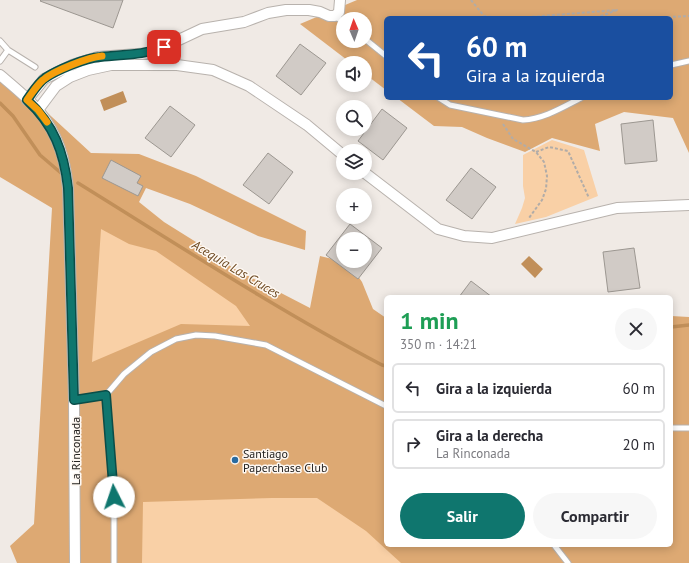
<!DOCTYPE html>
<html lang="es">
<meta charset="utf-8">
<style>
:root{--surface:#fff;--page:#f7f7f7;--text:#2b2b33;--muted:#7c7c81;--line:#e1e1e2;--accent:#0f766e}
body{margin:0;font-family:"PT Sans",sans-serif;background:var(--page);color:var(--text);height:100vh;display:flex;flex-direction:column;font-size:15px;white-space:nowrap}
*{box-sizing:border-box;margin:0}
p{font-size:13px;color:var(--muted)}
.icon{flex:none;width:22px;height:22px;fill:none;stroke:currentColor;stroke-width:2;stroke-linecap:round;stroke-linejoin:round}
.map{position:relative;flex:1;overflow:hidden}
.side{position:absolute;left:384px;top:295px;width:289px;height:252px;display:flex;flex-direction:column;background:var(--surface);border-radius:6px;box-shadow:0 2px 10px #0003}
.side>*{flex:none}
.hud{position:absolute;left:384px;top:16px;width:289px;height:84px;border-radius:6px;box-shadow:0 2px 10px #0003;background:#1a4fa0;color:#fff;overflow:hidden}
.needle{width:26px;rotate:358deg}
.tools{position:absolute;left:336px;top:12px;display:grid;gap:8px}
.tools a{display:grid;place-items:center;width:36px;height:36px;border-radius:50%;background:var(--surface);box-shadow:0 2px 10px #0003;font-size:20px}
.pin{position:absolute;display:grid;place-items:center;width:34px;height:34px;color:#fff;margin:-17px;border-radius:8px;box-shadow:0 2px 6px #0006}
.me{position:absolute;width:44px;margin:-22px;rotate:356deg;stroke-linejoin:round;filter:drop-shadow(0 0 3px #0008)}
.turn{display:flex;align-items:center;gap:14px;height:84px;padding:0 16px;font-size:18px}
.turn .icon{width:52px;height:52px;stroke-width:2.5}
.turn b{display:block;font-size:28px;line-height:34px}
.round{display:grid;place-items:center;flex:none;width:42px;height:42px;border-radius:21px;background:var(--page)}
.summary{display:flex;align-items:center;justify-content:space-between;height:68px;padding:0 16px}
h1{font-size:24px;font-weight:700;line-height:30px;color:#1e9e55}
.cta{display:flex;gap:8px;margin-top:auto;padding:8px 16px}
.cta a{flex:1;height:46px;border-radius:24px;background:var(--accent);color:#fff;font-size:16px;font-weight:700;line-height:46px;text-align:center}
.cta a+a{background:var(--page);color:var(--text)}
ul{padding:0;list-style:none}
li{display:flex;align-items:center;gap:12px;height:50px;margin:0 8px 6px;padding:0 8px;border:2px solid var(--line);border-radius:6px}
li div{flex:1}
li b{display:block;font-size:15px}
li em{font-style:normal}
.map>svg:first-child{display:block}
.green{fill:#f9d0a6}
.forest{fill:#dda973;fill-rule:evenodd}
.water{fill:#c18f59}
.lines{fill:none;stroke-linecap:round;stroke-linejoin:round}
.stream{stroke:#c18f59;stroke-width:3.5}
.building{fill:#d1cbc6;stroke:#9c9791;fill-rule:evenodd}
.service-casing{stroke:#b8b2ad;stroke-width:7}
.minor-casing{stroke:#b8b2ad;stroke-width:12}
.path{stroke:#b1aca8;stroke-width:2;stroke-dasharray:3 2;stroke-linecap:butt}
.service{stroke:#fff;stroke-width:5}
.minor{stroke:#fff;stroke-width:10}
.route-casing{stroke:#0a4d48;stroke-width:10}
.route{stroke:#0f766e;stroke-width:7}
.slow{stroke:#f59e0b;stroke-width:7}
.poi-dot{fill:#296ba1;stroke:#fef8f2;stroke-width:1.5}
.labels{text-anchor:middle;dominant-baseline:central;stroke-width:3;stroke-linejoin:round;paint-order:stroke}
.street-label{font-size:12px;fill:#252321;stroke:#fef8f2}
.poi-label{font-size:12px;fill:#252321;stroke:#fef8f2;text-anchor:start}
.water-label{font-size:13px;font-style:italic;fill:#6b471f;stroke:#fef8f2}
</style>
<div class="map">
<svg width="689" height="563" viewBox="0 0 689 563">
<rect width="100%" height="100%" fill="#f0eae5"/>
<path class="green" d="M552,140L584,150L598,196L546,217L515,224L522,208L525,198L523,186V155Z
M78,190L342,359L386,545H671L689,563H85Z"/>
<path class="forest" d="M357,0H689V153L673,118L624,112L595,124L600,151L552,138L525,152L487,138L462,127L434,126L397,98H671V18H386V90L365,74V63H351L300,24ZM343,19H365V41H343Z
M0,69L91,153L139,154L196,176L306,231L305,250L258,236L190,204L146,188L139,202L164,222L204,247L233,268L310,308L320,256L349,263L362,282L373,309L386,318V545H671V316L689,317V563H401L366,531L317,498H272L143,502L142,563H17L10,546L34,524L52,208L0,177ZM101,229L129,244L156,251L236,306L250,326L181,324L92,362Z"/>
<path class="water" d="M123,91L127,102L104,111L100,100Z
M529,256L543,269L535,278L521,264Z"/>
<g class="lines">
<path class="stream" d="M0,103L13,116L40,155L61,173
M78,183C178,245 278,310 382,365L386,366
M671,327L689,325"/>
</g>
<path class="building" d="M41,0H123L113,28L40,1Z
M300,44L326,63L301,95L276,76Z
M170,106L195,125L171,157L145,138Z
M382,109L407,128L383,160L358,141Z
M653,120L657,161L625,164L621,124Z
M268,153L293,172L269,204L243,185Z
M111,160L141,176L137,183L143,186L138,196L102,178Z
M471,168L496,187L472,219L446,200Z
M350,224L382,248L358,279L326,255ZM343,239H365V261H343Z
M634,248L640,288L608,292L603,252Z
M471,281L492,297H459Z"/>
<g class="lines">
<g class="service-casing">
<path id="service" d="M335,16L343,22
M365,39L386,56
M0,41L8,50L35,67
M0,61L8,50
M671,65L689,61
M439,98L450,105L523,120C544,119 563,107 581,98
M106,395L114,497V563
M74,400L106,395L124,374L151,352L176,339L196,335L215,336L266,345L386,406
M671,428H689
M554,545L568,563"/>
</g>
<g class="minor-casing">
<path id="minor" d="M0,75C13,86 28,98 39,111C58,135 65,158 68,188L74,400L75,563
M27,100L44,79L72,65L98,57L151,53L202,29L244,22L268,13L286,10H309L320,12L329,16H335L339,12L340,0
M38,110L56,86L70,77L88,70L111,65H177L213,70L249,86L307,125L343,155
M365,173L438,229L464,236L492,238L617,208L689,205"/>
</g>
<path class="path" d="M471,0L484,16L500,18
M517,18L617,10L596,18
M648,18L689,16
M503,124L513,139L536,152L544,162L547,176L546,189L542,200L529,218
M536,152L549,147L568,151L589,198"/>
<use href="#service" class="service"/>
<use href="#minor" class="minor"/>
</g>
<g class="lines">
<g class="route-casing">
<path id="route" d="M114,497L106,395L74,400L68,188C64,152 54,125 27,100C32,93 38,83 45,78C57,70 85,58 100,57C123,54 141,56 164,47"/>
</g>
<use href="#route" class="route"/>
<path class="slow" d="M47,122L38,110L27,100C32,93 37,85 43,80C53,71 89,57 102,56"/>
</g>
<circle class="poi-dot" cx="235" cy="460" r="4"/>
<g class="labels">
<g class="street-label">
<text transform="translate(75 451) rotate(-90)">La Rinconada</text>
</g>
<g class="poi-label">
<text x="243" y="453">Santiago<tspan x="243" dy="14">Paperchase Club</tspan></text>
</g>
<g class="water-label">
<text transform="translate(236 269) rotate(31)">Acequia Las Cruces</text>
</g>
</g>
</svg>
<div class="tools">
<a><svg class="needle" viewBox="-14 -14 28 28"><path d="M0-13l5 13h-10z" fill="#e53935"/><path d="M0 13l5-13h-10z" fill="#7c7c81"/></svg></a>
<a><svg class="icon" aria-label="sound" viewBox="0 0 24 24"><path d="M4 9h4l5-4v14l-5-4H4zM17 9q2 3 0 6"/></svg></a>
<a><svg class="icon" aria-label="search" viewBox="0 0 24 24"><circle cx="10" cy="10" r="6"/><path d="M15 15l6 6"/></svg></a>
<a><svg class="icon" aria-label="layers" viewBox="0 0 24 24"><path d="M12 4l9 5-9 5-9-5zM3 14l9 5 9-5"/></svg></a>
<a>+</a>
<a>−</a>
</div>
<div class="pin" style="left:164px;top:47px;background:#d93025"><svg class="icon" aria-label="arrive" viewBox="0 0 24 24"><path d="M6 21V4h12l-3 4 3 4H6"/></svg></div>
<svg class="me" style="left:114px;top:497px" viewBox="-20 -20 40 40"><circle r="19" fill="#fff"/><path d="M0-13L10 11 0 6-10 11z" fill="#0f766e"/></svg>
<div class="hud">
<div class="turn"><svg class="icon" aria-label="left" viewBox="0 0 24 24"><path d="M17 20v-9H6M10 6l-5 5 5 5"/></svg><div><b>60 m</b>Gira a la izquierda</div></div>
</div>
<section class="side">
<div class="summary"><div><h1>1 min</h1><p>350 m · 14:21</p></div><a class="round"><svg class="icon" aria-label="close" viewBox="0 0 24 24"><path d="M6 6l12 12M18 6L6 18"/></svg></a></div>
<ul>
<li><svg class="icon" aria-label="left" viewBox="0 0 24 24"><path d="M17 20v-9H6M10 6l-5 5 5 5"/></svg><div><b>Gira a la izquierda</b></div><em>60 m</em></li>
<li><svg class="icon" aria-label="right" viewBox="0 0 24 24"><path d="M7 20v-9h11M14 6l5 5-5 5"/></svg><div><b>Gira a la derecha</b><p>La Rinconada</p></div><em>20 m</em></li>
</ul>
<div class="cta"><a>Salir</a><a>Compartir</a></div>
</section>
</div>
